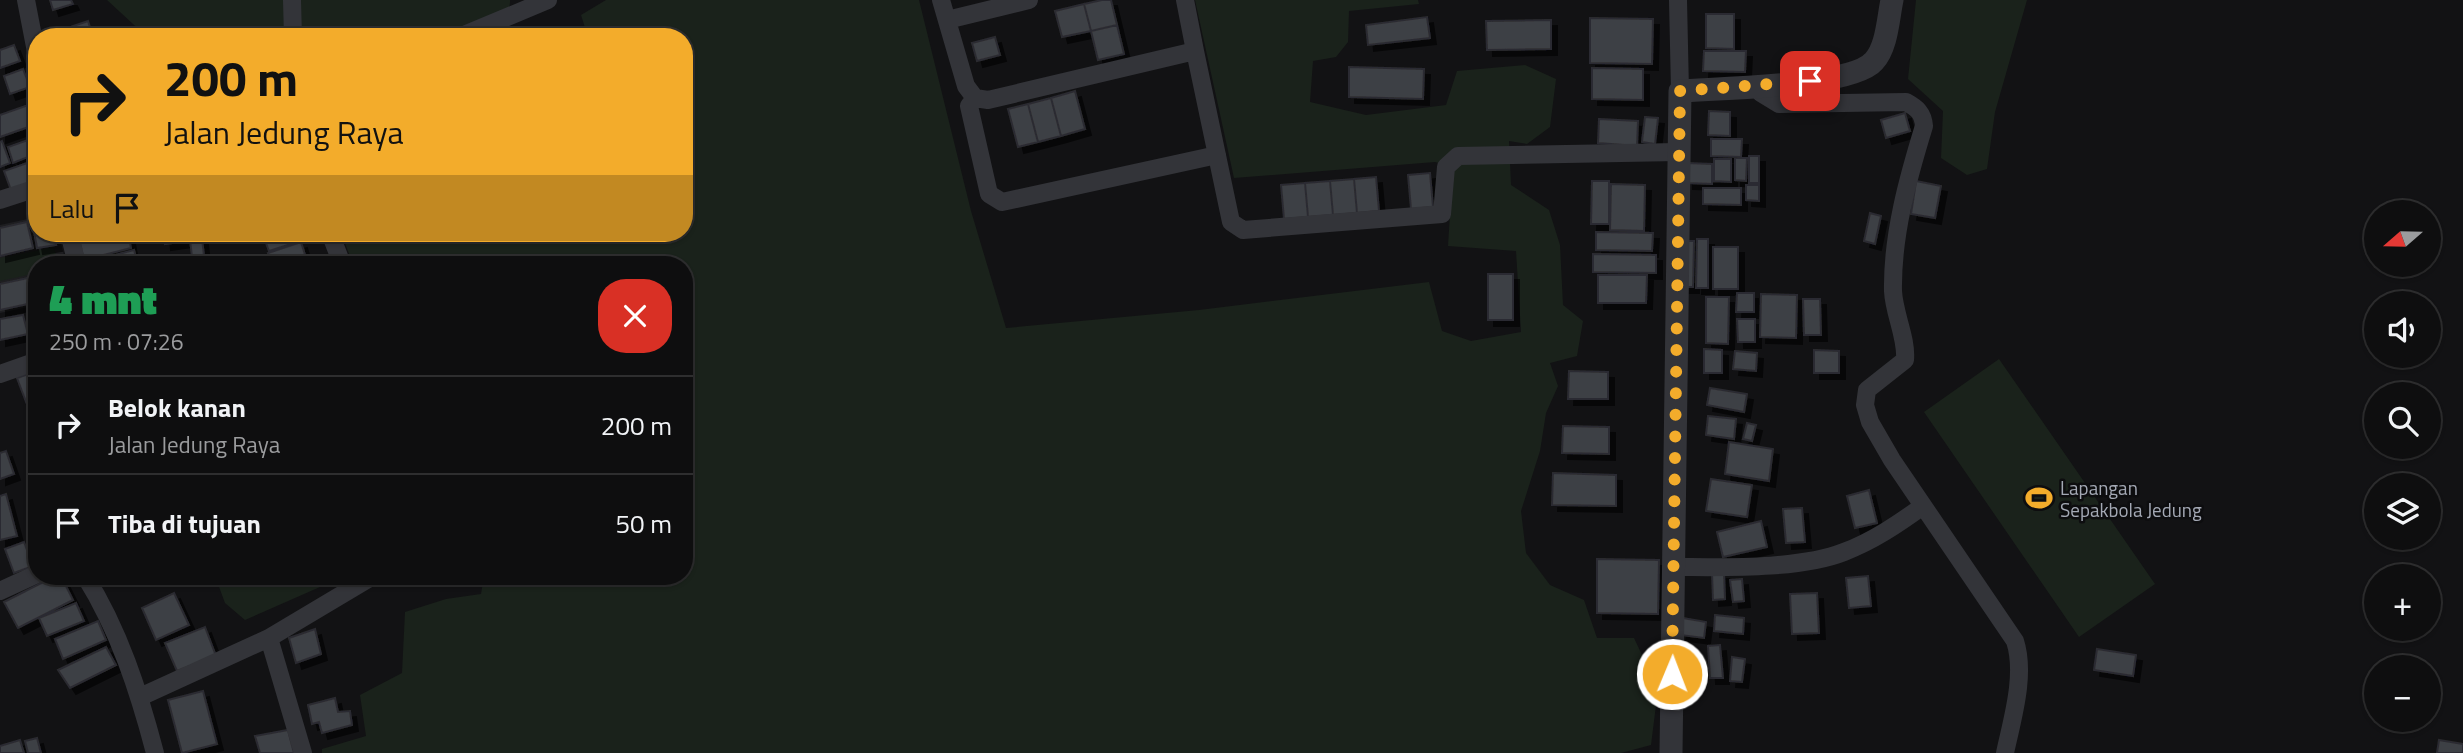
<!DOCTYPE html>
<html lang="id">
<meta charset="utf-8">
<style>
:root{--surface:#0e0e0f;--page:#171718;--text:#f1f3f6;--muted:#9b9c9e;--line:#2e2e2f}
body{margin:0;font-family:"Titillium Web",sans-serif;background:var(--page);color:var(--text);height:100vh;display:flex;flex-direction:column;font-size:26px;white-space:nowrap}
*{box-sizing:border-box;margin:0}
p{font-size:23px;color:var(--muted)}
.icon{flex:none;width:38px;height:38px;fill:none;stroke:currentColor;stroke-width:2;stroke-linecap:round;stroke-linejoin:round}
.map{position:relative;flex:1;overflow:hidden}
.drawer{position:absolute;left:28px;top:256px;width:665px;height:329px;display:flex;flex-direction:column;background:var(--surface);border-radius:28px;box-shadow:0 2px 5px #0004,0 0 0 2px var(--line)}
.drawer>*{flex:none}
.guide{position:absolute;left:28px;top:28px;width:665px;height:214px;border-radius:28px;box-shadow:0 2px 5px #0004,0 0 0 2px var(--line);background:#f3ac2b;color:#111;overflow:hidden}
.needle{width:46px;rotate:250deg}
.controls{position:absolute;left:2364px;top:200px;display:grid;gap:14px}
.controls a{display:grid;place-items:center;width:77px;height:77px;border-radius:50%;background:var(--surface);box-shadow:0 2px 5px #0004,0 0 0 2px var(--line);font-size:35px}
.pin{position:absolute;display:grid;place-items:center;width:60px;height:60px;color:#fff;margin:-30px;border-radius:14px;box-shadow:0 4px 10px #0006}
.me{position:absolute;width:77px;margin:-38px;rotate:1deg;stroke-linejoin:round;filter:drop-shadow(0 0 5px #0008)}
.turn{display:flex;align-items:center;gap:24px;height:147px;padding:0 21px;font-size:32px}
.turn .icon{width:91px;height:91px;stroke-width:2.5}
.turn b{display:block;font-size:49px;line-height:60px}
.then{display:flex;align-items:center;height:66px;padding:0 21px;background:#0003;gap:14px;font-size:26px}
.round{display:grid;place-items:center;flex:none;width:74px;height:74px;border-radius:28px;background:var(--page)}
.summary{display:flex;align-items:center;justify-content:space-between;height:119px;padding:0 21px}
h1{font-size:42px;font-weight:800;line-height:52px;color:#1e9e55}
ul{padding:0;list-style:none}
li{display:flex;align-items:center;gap:21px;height:98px;padding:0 21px;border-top:2px solid var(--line)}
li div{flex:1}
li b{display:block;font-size:26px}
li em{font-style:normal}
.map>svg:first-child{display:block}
.built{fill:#1e1e21}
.green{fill:#1a221b}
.building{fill:#3e3f44;stroke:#2c2c30;stroke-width:2;filter:url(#shadow)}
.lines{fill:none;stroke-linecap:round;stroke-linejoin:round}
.minor{stroke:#333439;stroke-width:18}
.tertiary{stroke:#333439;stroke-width:23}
.route{stroke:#f3ac2b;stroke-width:12;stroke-dasharray:0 21.6}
.labels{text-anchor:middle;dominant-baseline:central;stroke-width:5;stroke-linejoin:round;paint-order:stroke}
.poi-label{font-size:19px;fill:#a4a9b5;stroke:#0d0d0f;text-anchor:start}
</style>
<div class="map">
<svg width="2463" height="753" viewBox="0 0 2463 753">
<defs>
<filter id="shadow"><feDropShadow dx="6" dy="6" stdDeviation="0" flood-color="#0009"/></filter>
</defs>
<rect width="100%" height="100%" fill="#121214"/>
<path class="built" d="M37,217V233H59L66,264H37V305L0,313V225Z"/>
<path class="green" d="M107,0H510V2L506,37H255L250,30L213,37L146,36Z
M606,0H919L971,211L1006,328L1199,310L1429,282L1442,331L1471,341L1521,332L1516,251L1448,246L1453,167L1435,162L1234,178L1195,0H1418L1419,4L1349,11L1348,42L1336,57L1313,61L1310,102L1366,115L1446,105L1457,71L1525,65L1556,79L1550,127L1527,144L1509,141L1511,185L1549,210L1560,245L1563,305L1583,321L1577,356L1550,363L1558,386L1546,413L1540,451L1521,511L1526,553L1550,585L1584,600L1597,638H1634L1658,689L1651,745L1621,753H322V749L366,736L360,695L402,673L405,612L446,599L481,594L484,576H684V264H353L341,233H592L597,244L622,233H684V37H588L581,15Z
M1916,0H2027L1995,112L1987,169L1967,175L1941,158L1943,111L1908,79Z
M54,247L58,264H37V273L0,281V258Z
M1999,359L2155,584L2079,637L1924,412Z
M215,576H345L245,620L225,603Z"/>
<path class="building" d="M50,0H71L73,4L53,10Z
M1102,0H1111L1117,25L1091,31L1084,4Z
M1084,4L1091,31L1062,37L1055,11Z
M1706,14H1734V49L1706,48Z
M1427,17L1430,38L1368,45L1366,25Z
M1590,18L1653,19L1652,64L1590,63Z
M1551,20V49L1487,50L1486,21Z
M88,21L93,37H44V36Z
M1117,25L1124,54L1098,60L1091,31Z
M995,37L1000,55L977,61L972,43Z
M14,45L20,61L0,68V50Z
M1704,51H1746L1745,72L1703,71Z
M1349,67L1424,69L1423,99L1349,97Z
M1592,68L1643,69V100L1592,99Z
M23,69L30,87L10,94L4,76Z
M1075,91L1085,129L1061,136L1051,98Z
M1051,98L1061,136L1038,142L1028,104Z
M31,104L37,124L0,137V115Z
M1028,104L1038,142L1018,147L1008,109Z
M1709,111L1730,112V136L1708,135Z
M1905,113L1910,131L1886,138L1881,120Z
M1645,117L1658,118L1655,144L1642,142Z
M1599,119L1638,121L1637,146L1598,143Z
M1711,139H1742L1741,157L1711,156Z
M28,140L33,155L13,163L8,147Z
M2,141L10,163L0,167V142Z
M1749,156H1759V183H1749Z
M1735,158H1747L1746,181L1735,180Z
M1714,159H1731V182L1714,181Z
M30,162L36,181L11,190L4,171Z
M1687,163L1712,164V184L1687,183Z
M1430,173L1433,207L1411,209L1408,175Z
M1376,177L1379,211L1357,213L1354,179Z
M1354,179L1357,213L1333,215L1330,181Z
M1330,181L1333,215L1308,217L1305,183Z
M1592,181H1609V224H1591Z
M1916,181L1941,186L1935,218L1911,214Z
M1305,183L1308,217L1284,219L1281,185Z
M1611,184L1645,185L1644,231L1610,230Z
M1746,185H1759V201L1746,200Z
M1703,188H1741V205L1703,204Z
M1870,213L1881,216L1875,244L1864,241Z
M37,219V233H53L56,245L37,248L32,220Z
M27,222L33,248L0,256V228Z
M1596,232L1653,233L1652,251L1596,250Z
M103,233H128L131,248L84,260L79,239Z
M164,233H186L187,241L165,244Z
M288,235L291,244L269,251L266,243Z
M202,238L204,256L192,257L190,239Z
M1697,239H1708V288H1696Z
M1679,241H1694L1693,287H1678Z
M301,242L308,264H272L268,253Z
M1713,247H1738V289H1713Z
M134,250L138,264H81Z
M1593,254L1656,255V273L1593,272Z
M1488,274H1513V320H1488Z
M1598,275H1647L1646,303H1598Z
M37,276V302L0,310V284Z
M1737,293H1754V312H1736Z
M1761,294L1797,295L1796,338L1760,337Z
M1706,297H1729L1728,344L1706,343Z
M1803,299H1820L1821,335H1804Z
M37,311V330L32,331L28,313Z
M23,315L28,334L0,340V319Z
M1737,319H1755V342H1738Z
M1704,349L1722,350V373H1704Z
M1814,350L1839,351V373H1814Z
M1735,351L1757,353L1756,371L1733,369Z
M37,371V404L28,407L17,378Z
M1569,371L1608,372V399H1568Z
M1710,388L1747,394L1744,412L1707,405Z
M1708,416L1736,419L1734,439L1706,435Z
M1747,423L1756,425L1752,441L1743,439Z
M1563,426L1609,427V454L1562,453Z
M1729,442L1773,449L1769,481L1725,474Z
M6,451L14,474L0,479V453Z
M1553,473L1616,475V506L1552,505Z
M1711,479L1752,485L1747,517L1706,511Z
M1869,490L1877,523L1855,528L1847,496Z
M6,494L17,536L0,540V496Z
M1802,508L1805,542L1786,543L1783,509Z
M1761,521L1767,547L1723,557L1717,532Z
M24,542L33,566L14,573L5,549Z
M1597,559L1659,560L1658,614L1597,613Z
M1712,573H1724L1725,599L1713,600Z
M55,576H61L73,600L18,628L4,602Z
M1868,576L1871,606L1849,608L1846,578Z
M1742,579L1744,601L1733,602L1730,580Z
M174,593L189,625L156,640L142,608Z
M1817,593L1819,633L1792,634L1790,594Z
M76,603L84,621L47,636L39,618Z
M1715,615L1744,618L1743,634L1714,631Z
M1683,618L1706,622L1704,638L1680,635Z
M98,621L106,640L63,659L55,639Z
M205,627L216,656L177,671L165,643Z
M315,629L321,654L296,663L289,638Z
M1720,645L1723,678H1710L1708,646Z
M106,647L116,665L70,688L58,670Z
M2097,649L2136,655L2133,676L2094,670Z
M1732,657L1745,659L1742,682L1730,681Z
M203,691L217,744L182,753L168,700Z
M335,698L338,712L350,711L352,725L322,733L319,722L312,724L308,705Z
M288,730L294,753H260L255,736Z
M37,738L41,753H28L25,741Z
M20,740L24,753H0V746Z
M2439,740L2463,744V753H2437Z"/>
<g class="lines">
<path class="minor" d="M26,0L37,57
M292,0L293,37
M941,0L966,86L975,98L988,100L1195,51L1231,222L1243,230L1442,214L1446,167L1458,156L1678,152
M1185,0L1195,51
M1678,0L1680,91
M947,20L1029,0
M459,37L548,0
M1755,85L1761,93L1779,104L1906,102C1917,108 1923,113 1924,126C1908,178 1892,235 1893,291C1894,314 1907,338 1905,360L1867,390L1865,405L1870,422L1892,460L2015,641C2026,675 2012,720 2005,753
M975,98L969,106L989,194L1002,202L1217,155
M0,200L37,188
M69,233L77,264
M330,233L342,264
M0,374L37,361
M1673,567C1722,567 1798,570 1844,552C1873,541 1898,524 1923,506
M85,576C119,630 139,692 155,753
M0,591L37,574
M269,638L303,753
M140,697L269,638L373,576"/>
<path class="tertiary" d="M1671,753L1680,91C1718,88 1852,87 1874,61C1887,47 1888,19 1892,0"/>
</g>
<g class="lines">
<path class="route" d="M1672,674L1680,91L1810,81"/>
</g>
<defs>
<g id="stadium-bare" transform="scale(2.1)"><path d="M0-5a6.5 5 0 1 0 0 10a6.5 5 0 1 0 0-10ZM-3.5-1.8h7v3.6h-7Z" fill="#f3ac2b" stroke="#0d0d0f" stroke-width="2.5" paint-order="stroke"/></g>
</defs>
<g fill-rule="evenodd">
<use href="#stadium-bare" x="2039" y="498"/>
</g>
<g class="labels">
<g class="poi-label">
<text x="2060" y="487">Lapangan<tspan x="2060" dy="22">Sepakbola Jedung</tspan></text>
</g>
</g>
</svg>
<div class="controls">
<a><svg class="needle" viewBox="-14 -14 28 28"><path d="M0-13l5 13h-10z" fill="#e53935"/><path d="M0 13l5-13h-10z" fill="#9b9c9e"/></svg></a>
<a><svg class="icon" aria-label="sound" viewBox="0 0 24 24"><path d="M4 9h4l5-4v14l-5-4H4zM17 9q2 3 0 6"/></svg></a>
<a><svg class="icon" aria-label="search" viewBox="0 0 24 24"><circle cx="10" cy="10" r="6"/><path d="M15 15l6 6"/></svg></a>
<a><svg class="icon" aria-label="layers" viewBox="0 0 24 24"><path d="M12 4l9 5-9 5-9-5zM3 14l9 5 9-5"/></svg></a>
<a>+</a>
<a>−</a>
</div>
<div class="pin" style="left:1810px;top:81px;background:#d93025"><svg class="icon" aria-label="arrive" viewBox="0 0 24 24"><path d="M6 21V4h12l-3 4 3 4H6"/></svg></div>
<svg class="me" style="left:1672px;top:674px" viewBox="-20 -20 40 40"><circle r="17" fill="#f3ac2b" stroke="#fff" stroke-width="3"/><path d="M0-11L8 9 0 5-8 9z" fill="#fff"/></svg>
<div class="guide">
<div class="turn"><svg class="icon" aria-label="right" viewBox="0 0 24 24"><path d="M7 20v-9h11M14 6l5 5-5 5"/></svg><div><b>200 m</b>Jalan Jedung Raya</div></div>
<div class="then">Lalu<svg class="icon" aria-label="arrive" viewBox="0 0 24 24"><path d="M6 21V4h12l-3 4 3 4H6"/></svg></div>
</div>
<section class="drawer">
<div class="summary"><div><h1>4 mnt</h1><p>250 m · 07:26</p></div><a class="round" style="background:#d93025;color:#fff"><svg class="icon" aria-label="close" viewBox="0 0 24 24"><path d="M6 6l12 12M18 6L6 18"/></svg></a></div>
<ul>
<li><svg class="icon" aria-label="right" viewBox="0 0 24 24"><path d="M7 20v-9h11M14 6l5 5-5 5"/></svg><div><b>Belok kanan</b><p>Jalan Jedung Raya</p></div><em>200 m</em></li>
<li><svg class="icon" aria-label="arrive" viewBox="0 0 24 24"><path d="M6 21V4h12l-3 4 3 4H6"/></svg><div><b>Tiba di tujuan</b></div><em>50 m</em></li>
</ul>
</section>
</div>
